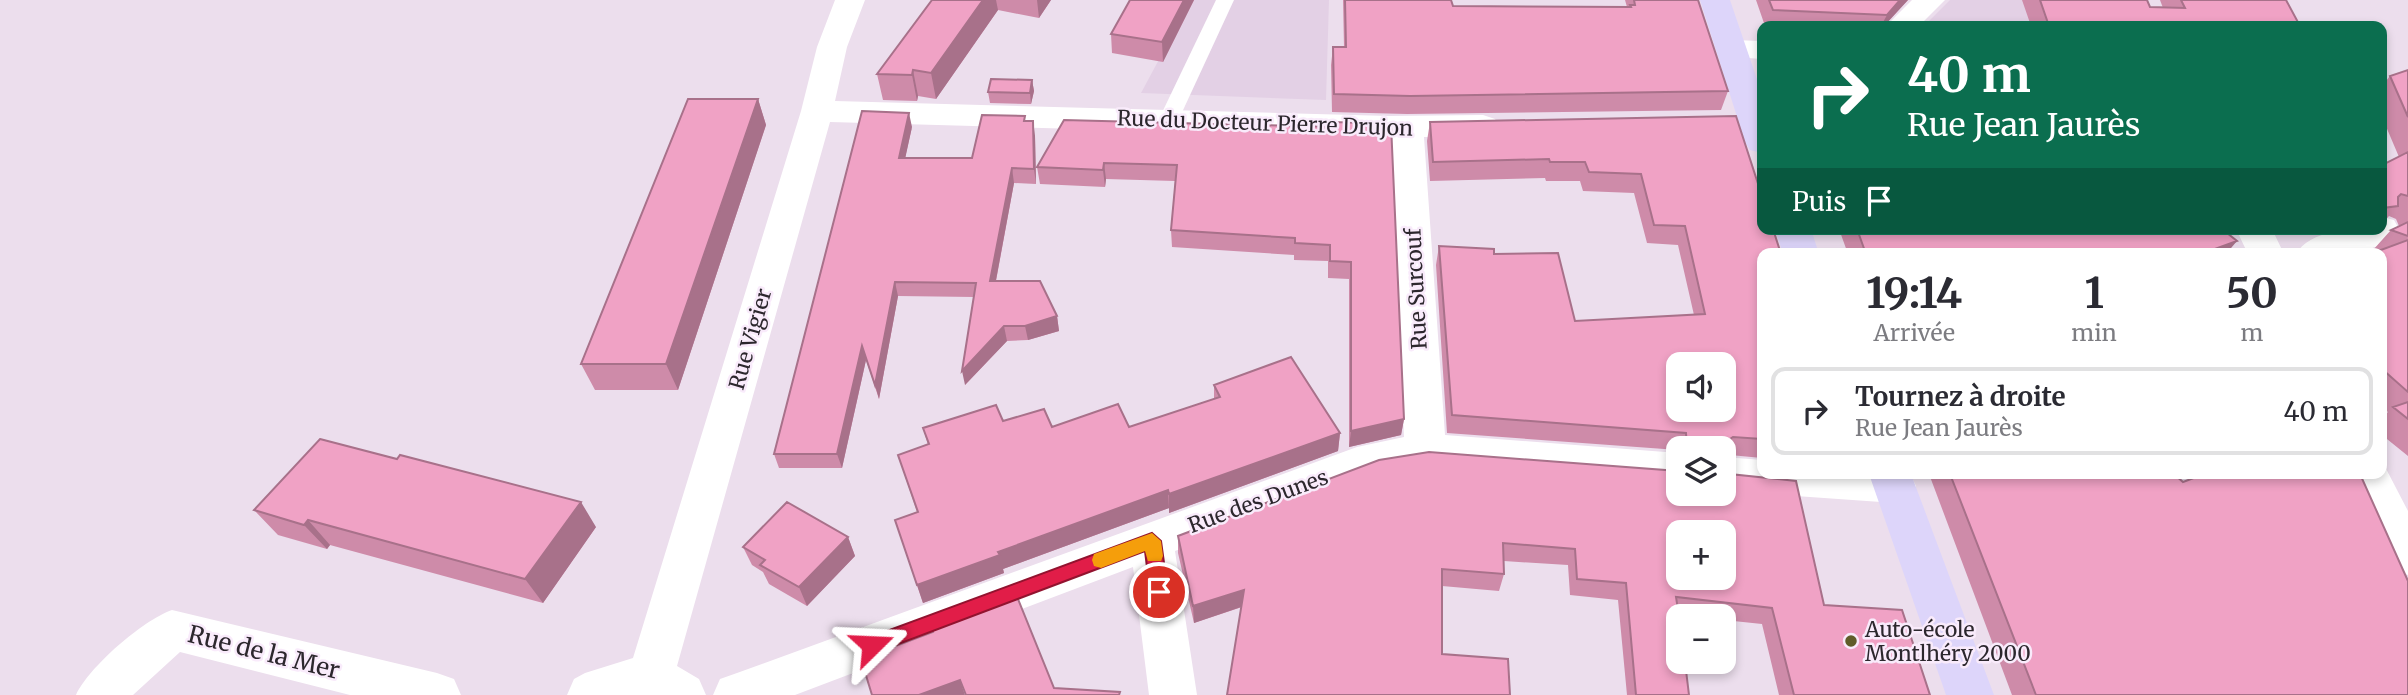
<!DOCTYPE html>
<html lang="fr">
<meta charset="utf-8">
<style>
:root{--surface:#fff;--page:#f2f2f3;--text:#2b2b33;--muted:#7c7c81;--line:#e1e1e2}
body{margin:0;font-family:Merriweather,serif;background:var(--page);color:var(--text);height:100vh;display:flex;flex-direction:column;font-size:26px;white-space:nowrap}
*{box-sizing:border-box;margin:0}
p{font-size:23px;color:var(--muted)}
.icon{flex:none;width:38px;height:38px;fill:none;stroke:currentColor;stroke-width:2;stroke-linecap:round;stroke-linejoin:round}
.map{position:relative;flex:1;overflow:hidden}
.drawer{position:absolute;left:1757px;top:248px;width:630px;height:231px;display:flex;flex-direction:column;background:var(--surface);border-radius:14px;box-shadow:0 4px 10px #0003}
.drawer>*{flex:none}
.hud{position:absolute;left:1757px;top:21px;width:630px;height:214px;border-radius:14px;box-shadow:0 4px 10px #0003;background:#0b6e4f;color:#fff;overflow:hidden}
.tools{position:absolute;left:1666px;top:352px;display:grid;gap:14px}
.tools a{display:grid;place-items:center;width:70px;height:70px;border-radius:14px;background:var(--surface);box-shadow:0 4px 10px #0003;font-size:35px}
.pin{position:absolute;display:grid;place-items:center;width:60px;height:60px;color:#fff;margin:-30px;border:4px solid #fff;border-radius:50%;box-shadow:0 2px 7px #0007}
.me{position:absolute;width:77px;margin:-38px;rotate:69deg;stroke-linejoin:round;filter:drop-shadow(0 0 5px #0008)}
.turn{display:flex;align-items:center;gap:24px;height:147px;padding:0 35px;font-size:32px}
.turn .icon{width:91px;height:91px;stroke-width:2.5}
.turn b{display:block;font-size:49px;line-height:60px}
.then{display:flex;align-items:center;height:66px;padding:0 35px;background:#0003;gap:14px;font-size:26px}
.eta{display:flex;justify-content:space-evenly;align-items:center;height:119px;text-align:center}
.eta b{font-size:42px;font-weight:700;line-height:49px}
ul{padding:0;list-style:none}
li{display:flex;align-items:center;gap:21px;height:88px;margin:0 14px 10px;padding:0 21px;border:4px solid var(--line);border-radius:14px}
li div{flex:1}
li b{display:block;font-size:26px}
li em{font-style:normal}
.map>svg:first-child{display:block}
.built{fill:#e3d0e5}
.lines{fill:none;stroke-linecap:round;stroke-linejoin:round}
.service{fill:#fff;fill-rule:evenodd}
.minor{fill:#fff;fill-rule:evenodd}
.primary{fill:#ddd5fa;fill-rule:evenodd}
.wall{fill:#ce8ba9}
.shaded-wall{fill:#a8718a}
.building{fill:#f0a2c5;stroke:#a8718a;stroke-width:2;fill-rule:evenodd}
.route{fill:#e11d48;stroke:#92132f;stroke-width:2}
.slow{fill:#f59e0b}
.poi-dot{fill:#605c29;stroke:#f9ebfb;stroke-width:2.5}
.labels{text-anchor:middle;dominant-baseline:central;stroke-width:5;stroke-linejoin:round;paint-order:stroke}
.street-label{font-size:21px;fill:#2c272d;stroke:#f9ebfb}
.poi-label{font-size:21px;fill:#2c272d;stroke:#f9ebfb;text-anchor:start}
.near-street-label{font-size:24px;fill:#2c272d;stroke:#f9ebfb}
</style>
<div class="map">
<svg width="2408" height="695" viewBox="0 0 2408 695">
<rect width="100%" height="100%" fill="#ecdeed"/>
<path class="built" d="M1191,0H1329L1326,100L1141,93Z
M1950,0H2124L2135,26H1924Z"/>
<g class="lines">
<path class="service" d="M1216,0H1234L1178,121L1175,126H1161L1158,121Z"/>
<path class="minor" d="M835,0H865L847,47L835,101L1389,116L1483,115L1495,119L1499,126L1495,133L1483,137H1424L1445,435L1678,453V487L1425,467L1375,475L1175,551L1197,695H1149L1133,567L795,695H713L720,679L737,673L1357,447L1404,437L1391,138L830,122L677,666L699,679L706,695H567L574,679L585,673L633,658L801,111L817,47Z
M1912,0H1945L1919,26H1886Z
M1731,40L1762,41V59L1720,56L1716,49L1720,42Z
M2382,217L2394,220L2399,229C2382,258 2325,254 2296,254C2311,228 2356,229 2382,229Z
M2236,229H2272L2284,254H2248Z
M1724,457L1762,460V474H1910L1916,486L1910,498L1895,503L1724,491Z
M2382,461L2408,511V575L2393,569L2348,474H2382Z
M172,610L437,673L454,679L461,695H350L180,652L133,695H76C89,667 143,620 172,610Z"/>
<path class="primary" d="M1700,0H1730L1762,94V153L1750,150L1745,142Z
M1775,229H1811L1819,254H1783Z
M1869,474H1911L1994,695H1946Z"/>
</g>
<path class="wall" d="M932,0H1051L1039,18L998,10L936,99L918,96L917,101L883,100L877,74Z
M1130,0H1194L1163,62L1112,53L1111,34Z
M1343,0H1451L1453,6L1627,7L1625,0H1698L1728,91L1721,110L1407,114L1332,112L1331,65L1333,47H1344Z
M1756,0H1908L1884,26H1765Z
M2022,0H2147L2150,7L2163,8L2160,0H2286L2300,26H2031Z
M2408,70V456L2382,435V418L2388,412L2382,407V254L2373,250L2391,230L2399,226L2396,219L2389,216L2382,224V165L2399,157L2382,117V86L2390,76Z
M1032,80L1034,91L1031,104L990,103L988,92Z
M758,99L766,125L678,390H595L581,364Z
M1736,116L1762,254V458L1730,455V474L1824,605L1930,695H1779L1762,624L1724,620V616H1691L1679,615L1689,695H1627L1618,600L1570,595L1568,565L1504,561V574L1499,591L1442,586V654L1242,607L1194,623L1178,553V536L1678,494L1724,448H1678V452V450L1447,433L1436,265L1439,246L1494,254L1575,321L1694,315L1678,245L1647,243L1634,193L1583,191L1580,181H1546L1545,178L1430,181L1427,141L1430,122Z
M1025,121L1035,136L1036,184L1014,183L996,281L1057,316L1059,331L1028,340L1007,341L965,385L974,297L898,296L879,399L866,360L842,468H779L774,454L912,127L905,158H972Z
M1333,127L1404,419L1401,435L1349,447V279L1328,278V261L1294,260V255L1172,247L1171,230L1175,181L1106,179L1105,187L1040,184L1037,167Z
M1839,229H2222L2226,254H1848Z
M2313,229H2352L2322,232Z
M1214,385L1340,433L1338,451L1169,513V508L1003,569L1004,573L923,603L895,520L917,512L898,455L928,445L923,428L1003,421L1052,427H1129L1214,399Z
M1929,474H2174L2408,695H2012Z
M254,510L596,527L543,603L330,545L327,549L278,535Z
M848,537L855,556L807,606L769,584L763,572L752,565L743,547Z"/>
<path class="shaded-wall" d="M983,0H996L998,10L936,99L931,73Z
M1037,0H1051L1039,18Z
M1184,0H1194L1163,62L1162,42Z
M1900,0H1908L1884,26H1881L1887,15Z
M913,70L918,96L917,101L912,75Z
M1032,80L1034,91L1031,104L1030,93Z
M758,99L766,125L678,390L666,364Z
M909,113L912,127L902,173L899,158Z
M1033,121L1035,136L1036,184L1034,169Z
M1104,163L1106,179L1105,187L1103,170Z
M1012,168L1014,183L993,296L990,281Z
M2237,241L2226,254H2201Z
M895,282L898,296L879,399L875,385Z
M1057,316L1059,331L1028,340L1025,326Z
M1004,326L1007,341L965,385L962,371Z
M862,346L866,360L842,468L837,454Z
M1404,419L1401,435L1349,447L1351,431Z
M1340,433L1338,451L1169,513V494Z
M1168,490L1169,508L1003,569L1004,573L923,603L917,585L998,552Z
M581,502L596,527L543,603L525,579Z
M308,520L330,545L327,549L304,525Z
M848,537L855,556L807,606L799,587Z
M1244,590V606L1194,623L1193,606Z
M960,680L965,695H919Z"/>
<path class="building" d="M932,0H983L931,73L913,70L912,75L877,74Z
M1130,0H1184L1162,42L1111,34Z
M1345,0H1451L1453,6L1631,7L1630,5H1635L1634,0H1698L1728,91L1410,96L1334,94L1333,47H1346Z
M1769,0H1900L1887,15L1773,10Z
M2040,0H2147L2150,7L2185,8L2181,0H2286L2300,26H2049Z
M2408,70V117L2390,76Z
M991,79L1032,80L1030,93L988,92Z
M688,99H758L666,364H581Z
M862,111L909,113L899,158H972L982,115L1025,116L1024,121H1033L1034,169L1012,168L990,281H1040L1057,316L1025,326H1004L962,371L976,283L895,282L875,385L862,346L837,454H774Z
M1736,116L1762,196V229H1773L1781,254H1762V439L1733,437L1730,439V474L1796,481L1824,605L1902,610L1930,695H1794L1772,608L1676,597L1679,616L1678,662H1685L1689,695H1636L1626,583L1577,579L1575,549L1503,543L1504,574L1442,569V654L1508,659L1510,695H1227L1244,590L1193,606L1178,536L1379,460L1429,452L1678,471V494H1724V448H1687L1686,433L1452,415L1439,246L1494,249V254L1558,253L1575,321L1705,314L1685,226L1654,225L1641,174L1589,172L1585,162H1550L1549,159L1433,162L1430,122ZM1678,364H1724V410H1678ZM1678,532H1724V578H1678Z
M1064,120L1334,127V122L1391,124L1404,419L1351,431V262L1330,261V245L1295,243V238L1171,230L1177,165L1104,163L1103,170L1037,167Z
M2408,152V196L2401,194L2398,197V206L2382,208V165Z
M2408,222V236L2391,230Z
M1857,229H2222L2237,241L2201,254H1866Z
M2408,240V392L2382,369V254H2370Z
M1291,357L1340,433L1169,494L1168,490L998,552L1000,555L917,585L895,520L918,512L898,455L929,444L923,428L996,405L1003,421L1044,409L1052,427L1118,404L1129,427L1220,397L1214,385Z
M2408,402V419L2393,407Z
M320,439L397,459L400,455L581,502L525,579L308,520L304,525L254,510Z
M1950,474H2174L2183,482L2204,474H2360L2408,581V695H2036Z
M787,502L848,537L799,587L760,565L765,560L743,547Z
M1016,594L1054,688L1120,692L1119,695H966L960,680L919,695H872L861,659L933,632L931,626Z"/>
<path class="route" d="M1152,533L1161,541L1168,592L1166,598H1152L1150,592L1145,551L872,654L865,651L862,645L865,639Z"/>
<path class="slow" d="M1152,533L1161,541L1163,556L1161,561H1148L1145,551L1101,568L1094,566L1092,560L1094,554Z"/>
<circle class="poi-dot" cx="1851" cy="641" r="7"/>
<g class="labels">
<g class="street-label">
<text transform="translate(1265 123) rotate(2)">Rue du Docteur Pierre Drujon</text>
<text transform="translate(1416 289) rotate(-93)">Rue Surcouf</text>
<text transform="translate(750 339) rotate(-74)">Rue Vigier</text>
<text transform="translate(1258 501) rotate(-20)">Rue des Dunes</text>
</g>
<g class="poi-label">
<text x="1865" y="629">Auto-école<tspan x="1865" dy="24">Montlhéry 2000</tspan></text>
</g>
<g class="near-street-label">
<text transform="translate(264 652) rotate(14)">Rue de la Mer</text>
</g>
</g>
</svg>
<div class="tools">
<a><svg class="icon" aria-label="sound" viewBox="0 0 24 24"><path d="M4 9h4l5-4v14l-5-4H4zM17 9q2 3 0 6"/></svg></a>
<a><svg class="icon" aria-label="layers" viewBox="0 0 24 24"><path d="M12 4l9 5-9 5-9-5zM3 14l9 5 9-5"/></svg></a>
<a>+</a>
<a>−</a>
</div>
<div class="pin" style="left:1159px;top:592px;background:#d93025"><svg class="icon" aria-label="arrive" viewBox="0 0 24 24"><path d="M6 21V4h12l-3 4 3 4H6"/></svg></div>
<svg class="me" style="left:872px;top:645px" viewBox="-20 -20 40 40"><path d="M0-17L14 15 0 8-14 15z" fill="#e11d48" stroke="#fff" stroke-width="4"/></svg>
<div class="hud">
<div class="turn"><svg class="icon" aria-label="right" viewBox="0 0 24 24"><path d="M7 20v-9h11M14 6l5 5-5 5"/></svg><div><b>40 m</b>Rue Jean Jaurès</div></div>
<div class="then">Puis<svg class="icon" aria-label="arrive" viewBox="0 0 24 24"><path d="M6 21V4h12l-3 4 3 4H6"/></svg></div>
</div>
<section class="drawer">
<div class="eta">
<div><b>19:14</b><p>Arrivée</p></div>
<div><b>1</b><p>min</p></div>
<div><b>50</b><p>m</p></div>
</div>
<ul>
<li><svg class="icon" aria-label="right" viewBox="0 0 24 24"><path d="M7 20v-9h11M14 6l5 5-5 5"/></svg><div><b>Tournez à droite</b><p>Rue Jean Jaurès</p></div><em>40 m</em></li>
</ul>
</section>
</div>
